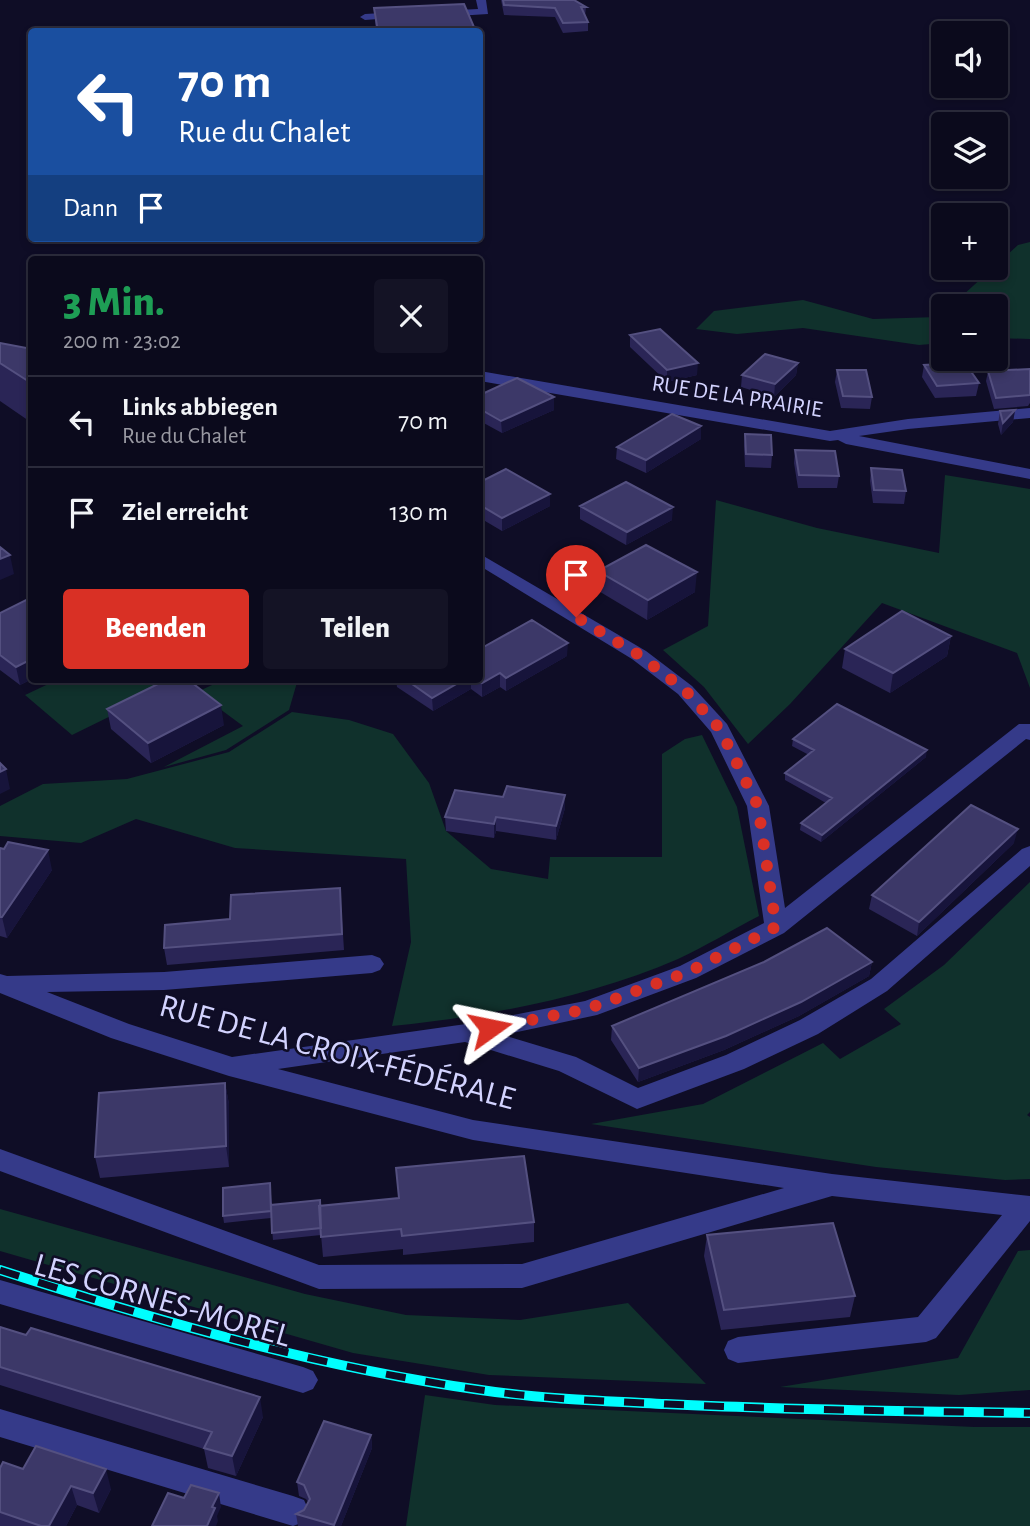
<!DOCTYPE html>
<html lang="de">
<meta charset="utf-8">
<style>
:root{--surface:#0b0a1c;--page:#141325;--text:#f1f3f6;--muted:#9a9aa3;--line:#2b2b3b;--accent:#d93025}
body{margin:0;font-family:"Alegreya Sans",sans-serif;background:var(--page);color:var(--text);height:100vh;display:flex;flex-direction:column;font-size:26px;white-space:nowrap}
*{box-sizing:border-box;margin:0}
p{font-size:23px;color:var(--muted)}
.icon{flex:none;width:38px;height:38px;fill:none;stroke:currentColor;stroke-width:2;stroke-linecap:round;stroke-linejoin:round}
.map{position:relative;flex:1;overflow:hidden}
.drawer{position:absolute;left:28px;top:256px;width:455px;height:427px;display:flex;flex-direction:column;background:var(--surface);border-radius:7px;box-shadow:0 4px 10px #0003,0 0 0 2px var(--line)}
.drawer>*{flex:none}
.top-card{position:absolute;left:28px;top:28px;width:455px;height:214px;border-radius:7px;box-shadow:0 4px 10px #0003,0 0 0 2px var(--line);background:#1a4fa0;color:#fff;overflow:hidden}
.fabs{position:absolute;left:931px;top:21px;display:grid;gap:14px}
.fabs a{display:grid;place-items:center;width:77px;height:77px;border-radius:7px;background:var(--surface);box-shadow:0 4px 10px #0003,0 0 0 2px var(--line);font-size:35px}
.pin{position:absolute;display:grid;place-items:center;width:60px;height:60px;color:#fff;margin:-72px -30px;border-radius:50% 50% 50% 0;rotate:-45deg;box-shadow:0 0 7px #0007}
.pin .icon{rotate:45deg}
.me{position:absolute;width:77px;margin:-38px;rotate:78deg;stroke-linejoin:round;filter:drop-shadow(0 0 5px #0008)}
.turn{display:flex;align-items:center;gap:24px;height:147px;padding:0 35px;font-size:32px}
.turn .icon{width:91px;height:91px;stroke-width:2.5}
.turn b{display:block;font-size:49px;line-height:60px}
.then{display:flex;align-items:center;height:66px;padding:0 35px;background:#0003;gap:14px;font-size:26px}
.round{display:grid;place-items:center;flex:none;width:74px;height:74px;border-radius:7px;background:var(--page)}
.headline{display:flex;align-items:center;justify-content:space-between;height:119px;padding:0 35px}
h1{font-size:42px;font-weight:800;line-height:52px;color:#1e9e55}
.primary-button{display:flex;gap:14px;margin-top:auto;padding:14px 35px}
.primary-button a{flex:1;height:80px;border-radius:7px;background:var(--accent);color:#fff;font-size:28px;font-weight:800;line-height:80px;text-align:center}
.primary-button a+a{background:var(--page);color:var(--text)}
ul{padding:0;list-style:none}
li{display:flex;align-items:center;gap:21px;height:91px;padding:0 35px;border-top:2px solid var(--line)}
li div{flex:1}
li b{display:block;font-size:26px}
li em{font-style:normal}
.map>svg:first-child{display:block}
.green{fill:#10312c}
.lines{fill:none;stroke-linecap:round;stroke-linejoin:round}
.minor{fill:#353a89;fill-rule:evenodd}
.rail-casing{stroke:#00fefe;stroke-width:10}
.rail{stroke:#0f0d26;stroke-width:7;stroke-dasharray:20;stroke-linecap:butt}
.wall{fill:#2a2556}
.shaded-wall{fill:#17143b}
.building{fill:#3c3868;stroke:#545080;stroke-width:2}
.route{stroke:#d93025;stroke-width:12;stroke-dasharray:0 21.6}
.labels{text-anchor:middle;dominant-baseline:central;stroke-width:5;stroke-linejoin:round;paint-order:stroke}
.far-street-label{font-size:23px;fill:#d3d3ff;stroke:#0f0d26}
.near-street-label{font-size:33px;fill:#d3d3ff;stroke:#0f0d26}
</style>
<div class="map">
<svg width="1030" height="1526" viewBox="0 0 1030 1526">
<rect width="100%" height="100%" fill="#0f0d26"/>
<path class="green" d="M1030,242V339L996,338V306H951L1018,245Z
M803,300L873,319L938,317L943,313V343L919,345L803,328L737,334L696,329L714,311Z
M945,475L1030,489V688L1017,653L882,603L790,704L748,744L704,687L663,650L708,626L716,500L817,528L939,553Z
M59,679H159L178,683L72,735L25,695Z
M225,679H298L289,710L226,750L164,767L243,726L197,692Z
M292,712L349,720L393,734L429,783L446,831L491,869L548,879L550,857H662V754L685,739L702,735L737,807L759,916C732,930 706,946 678,959C588,998 489,1016 392,1026L411,942L406,859L235,848L136,819L81,843L0,836V806L43,784L127,779L229,752Z
M1030,882V1112L1027,1115L1030,1117V1179L1005,1180L876,1167L591,1124L703,1104L823,1043L840,1059L901,1024L884,1009L944,965Z
M0,1209L305,1294L406,1315L520,1320L628,1303L706,1384L489,1375L353,1353L0,1251Z
M1030,1250V1390L959,1395L780,1387L958,1358L1018,1251Z
M425,1395L495,1405L974,1427H1030V1526H406Z"/>
<g class="lines">
<path class="minor" d="M476,0H486L488,14L440,17L435,14L440,11L478,9Z
M400,12L404,13V17L365,20L360,17L365,14Z
M480,371L830,431L908,419L1030,408V418L908,429L859,436L1030,469V479L846,444L838,440L830,441L480,381Z
M480,554L646,651L692,686L727,724L769,806L785,908L1019,724H1030V740L1026,739L784,933L696,978L597,1015L503,1035L576,1057L638,1088L726,1055L800,1020L871,979L1022,849L1030,846V866L887,991L818,1034L744,1069L637,1109L559,1071L465,1042L278,1069L473,1120L832,1174L1030,1196V1221L936,1338L926,1342L738,1363L728,1359L724,1350L728,1341L738,1337L918,1317L1002,1215L832,1196L522,1288L319,1289L0,1171V1149L319,1265L522,1264L784,1188L473,1140L229,1076L111,1038L0,993V974L7,976L164,972L372,955L380,958L384,964L380,970L372,973L164,990L47,992L129,1024L232,1057L466,1024L585,1001L680,966L764,923L747,806L711,732L678,694L632,659L480,566Z
M0,1280L303,1367L313,1371L318,1380L313,1389L303,1393L0,1304Z
M0,1409L293,1496L304,1500L309,1511L304,1522L293,1526L0,1437Z"/>
<g class="rail-casing">
<path id="rail" d="M0,1270C158,1321 317,1367 481,1390C542,1399 604,1401 666,1404C787,1410 908,1411 1030,1413"/>
</g>
<use href="#rail" class="rail"/>
</g>
<path class="wall" d="M501,0H574L586,7L585,16L588,22V31L563,33L555,17L504,15Z
M374,8L474,27V32H376Z
M32,285V299L30,298L28,287Z
M630,335L697,375L667,382L630,347Z
M0,343L32,349V423L0,401Z
M798,363L796,375L774,397L741,387L742,375Z
M924,365L979,383L976,396L935,398L922,377Z
M1030,369V403L1028,406L994,409L986,381L988,371Z
M837,370L872,397L870,409L841,408L835,382Z
M480,395L554,410L502,433L480,421Z
M1015,410L1013,422L1001,435L998,424L1000,411Z
M745,434L772,455L771,468L745,467L744,446Z
M701,439L646,473L616,459L617,447Z
M795,450L839,476L837,488H798L794,463Z
M871,468L906,491L904,504L873,503L870,481Z
M480,482L550,494V506L502,531L480,518Z
M580,506L672,520L626,545L580,519Z
M598,571L695,592L647,620L597,590Z
M0,613L32,679L20,685L0,670Z
M951,636L947,656L890,693L842,668L845,649Z
M567,656L506,691L500,687L482,697L471,689L433,711L397,687L396,679H480Z
M107,709L224,725L151,763L111,729Z
M793,739L926,757L821,842L800,830L801,823L826,803L785,780V773L809,755L792,746Z
M503,797L565,808L556,840L496,831L494,838L446,831L445,817Z
M1014,843L917,936L869,909L872,895Z
M0,848L52,870L7,938L0,936Z
M340,888L344,950L167,965L164,948L230,919Z
M872,962L869,976L799,1016L724,1050L638,1082L611,1040L612,1026Z
M225,1083L229,1104V1167L100,1178L95,1157Z
M270,1183L272,1205L320,1206L534,1222V1242L403,1255V1249L323,1257L321,1235L273,1240L271,1218L224,1223L223,1216Z
M707,1235L855,1296L850,1317L721,1330L704,1256Z
M0,1327L263,1417L236,1476L208,1468L204,1449L0,1385Z
M371,1435L372,1448L341,1526H298L296,1514L304,1510L308,1502L306,1499L299,1496L297,1482Z
M0,1468L23,1469L111,1489L99,1513L77,1505L66,1526H0Z"/>
<path class="shaded-wall" d="M698,363L697,375L667,382V370Z
M798,363L796,375L774,397L775,384Z
M32,380V402L28,381Z
M554,397V410L502,433L501,421Z
M1015,410L1013,422L1001,435L1003,423Z
M701,426V439L646,473V460Z
M550,494V506L502,531V518Z
M673,507L672,520L626,545L627,532Z
M10,555L14,574L0,580V559Z
M697,572L695,592L647,620L648,600Z
M951,636L947,656L890,693L893,673Z
M568,643L567,656L506,691V678Z
M32,659V679L20,685L16,667Z
M500,673V687L482,697V683Z
M465,679H471V689L433,711L432,698Z
M221,705L224,725L151,763L148,743Z
M927,750L926,757L821,842L822,835Z
M6,769L10,789L0,794V772Z
M565,795V808L556,840V826Z
M496,817V831L494,838V824Z
M1018,829L1014,843L917,936L919,922Z
M48,850L52,870L7,938L2,917Z
M872,962L869,976L799,1016L724,1050L638,1082L639,1068Z
M225,1083L229,1104V1167L226,1146Z
M260,1397L263,1417L236,1476L232,1456Z
M371,1435L372,1448L341,1526H334Z
M106,1469L111,1489L99,1513L93,1493Z
M71,1486L77,1505L66,1526H49Z
M219,1493L221,1507L217,1516L218,1521L216,1526H207L212,1507Z"/>
<path class="building" d="M503,0H574L586,7H581L588,22L563,23L555,8L504,5Z
M464,4L474,27L397,32H378L374,8Z
M660,329L698,363L667,370L630,335Z
M0,343L32,349V380L28,381L0,363Z
M765,354L798,363L775,384L742,375Z
M965,363L979,383L937,386L924,365Z
M1030,369V395L996,398L988,371Z
M837,370H866L872,397L843,396Z
M517,378L554,397L501,421L480,409V395Z
M1015,410L1003,423L1000,411Z
M672,414L701,426L646,460L617,447Z
M745,434L771,435L772,455L746,454Z
M795,450L835,451L839,476L799,475Z
M871,468L902,470L906,491L874,490Z
M506,469L550,494L502,518L480,505V482Z
M626,482L673,507L627,532L580,506Z
M646,545L697,572L648,600L598,571Z
M0,547L10,555L0,559Z
M32,597V659L16,667L0,655V613Z
M902,611L951,636L893,673L845,649Z
M532,620L568,643L506,678L500,673L482,683L475,679H480V649Z
M168,679H187L221,705L148,743L107,709Z
M405,679H465L432,698Z
M837,704L927,750L822,835L801,823L832,798L785,773L814,750L793,739Z
M0,763L6,769L0,772Z
M507,786L565,795L556,826L496,817L494,824L445,817L455,790L503,797Z
M971,805L1018,829L919,922L872,895Z
M8,842L48,850L2,917H0V848L4,849Z
M340,888L342,934L164,948L165,925L230,919L231,895Z
M827,928L872,962L801,1002L726,1036L639,1068L612,1026L764,962Z
M225,1083L226,1146L95,1157L99,1093Z
M524,1156L534,1222L402,1236L401,1229L321,1237L319,1206L399,1198L396,1168Z
M270,1183L271,1211L223,1216V1188Z
M320,1200L321,1228L272,1233L271,1205Z
M833,1223L855,1296L724,1310L707,1235Z
M0,1327L26,1335L31,1328L260,1397L232,1456L204,1448L212,1432L0,1367Z
M324,1421L371,1435L334,1525L296,1514L304,1510L310,1499L304,1485L297,1482Z
M36,1446L106,1469L93,1493L71,1486L49,1526H41L0,1512V1468L3,1462L23,1469Z
M191,1485L219,1493L212,1507L215,1508L207,1526H152L168,1493L184,1498Z"/>
<g class="lines">
<path class="route" d="M490,1028L587,1009L688,972L776,927L758,806L720,729L685,690L639,655L576,617"/>
</g>
<g class="labels">
<g class="far-street-label">
<text transform="translate(737 397) rotate(9)">RUE DE LA PRAIRIE</text>
</g>
<g class="near-street-label">
<text transform="translate(337 1053) rotate(15)">RUE DE LA CROIX-FÉDÉRALE</text>
<text transform="translate(162 1301) rotate(16)">LES CORNES-MOREL</text>
</g>
</g>
</svg>
<div class="fabs">
<a><svg class="icon" aria-label="sound" viewBox="0 0 24 24"><path d="M4 9h4l5-4v14l-5-4H4zM17 9q2 3 0 6"/></svg></a>
<a><svg class="icon" aria-label="layers" viewBox="0 0 24 24"><path d="M12 4l9 5-9 5-9-5zM3 14l9 5 9-5"/></svg></a>
<a>+</a>
<a>−</a>
</div>
<div class="pin" style="left:576px;top:617px;background:#d93025"><svg class="icon" aria-label="arrive" viewBox="0 0 24 24"><path d="M6 21V4h12l-3 4 3 4H6"/></svg></div>
<svg class="me" style="left:490px;top:1028px" viewBox="-20 -20 40 40"><path d="M0-17L14 15 0 8-14 15z" fill="#d93025" stroke="#fff" stroke-width="4"/></svg>
<div class="top-card">
<div class="turn"><svg class="icon" aria-label="left" viewBox="0 0 24 24"><path d="M17 20v-9H6M10 6l-5 5 5 5"/></svg><div><b>70 m</b>Rue du Chalet</div></div>
<div class="then">Dann<svg class="icon" aria-label="arrive" viewBox="0 0 24 24"><path d="M6 21V4h12l-3 4 3 4H6"/></svg></div>
</div>
<section class="drawer">
<div class="headline"><div><h1>3 Min.</h1><p>200 m · 23:02</p></div><a class="round"><svg class="icon" aria-label="close" viewBox="0 0 24 24"><path d="M6 6l12 12M18 6L6 18"/></svg></a></div>
<ul>
<li><svg class="icon" aria-label="left" viewBox="0 0 24 24"><path d="M17 20v-9H6M10 6l-5 5 5 5"/></svg><div><b>Links abbiegen</b><p>Rue du Chalet</p></div><em>70 m</em></li>
<li><svg class="icon" aria-label="arrive" viewBox="0 0 24 24"><path d="M6 21V4h12l-3 4 3 4H6"/></svg><div><b>Ziel erreicht</b></div><em>130 m</em></li>
</ul>
<div class="primary-button"><a>Beenden</a><a>Teilen</a></div>
</section>
</div>
